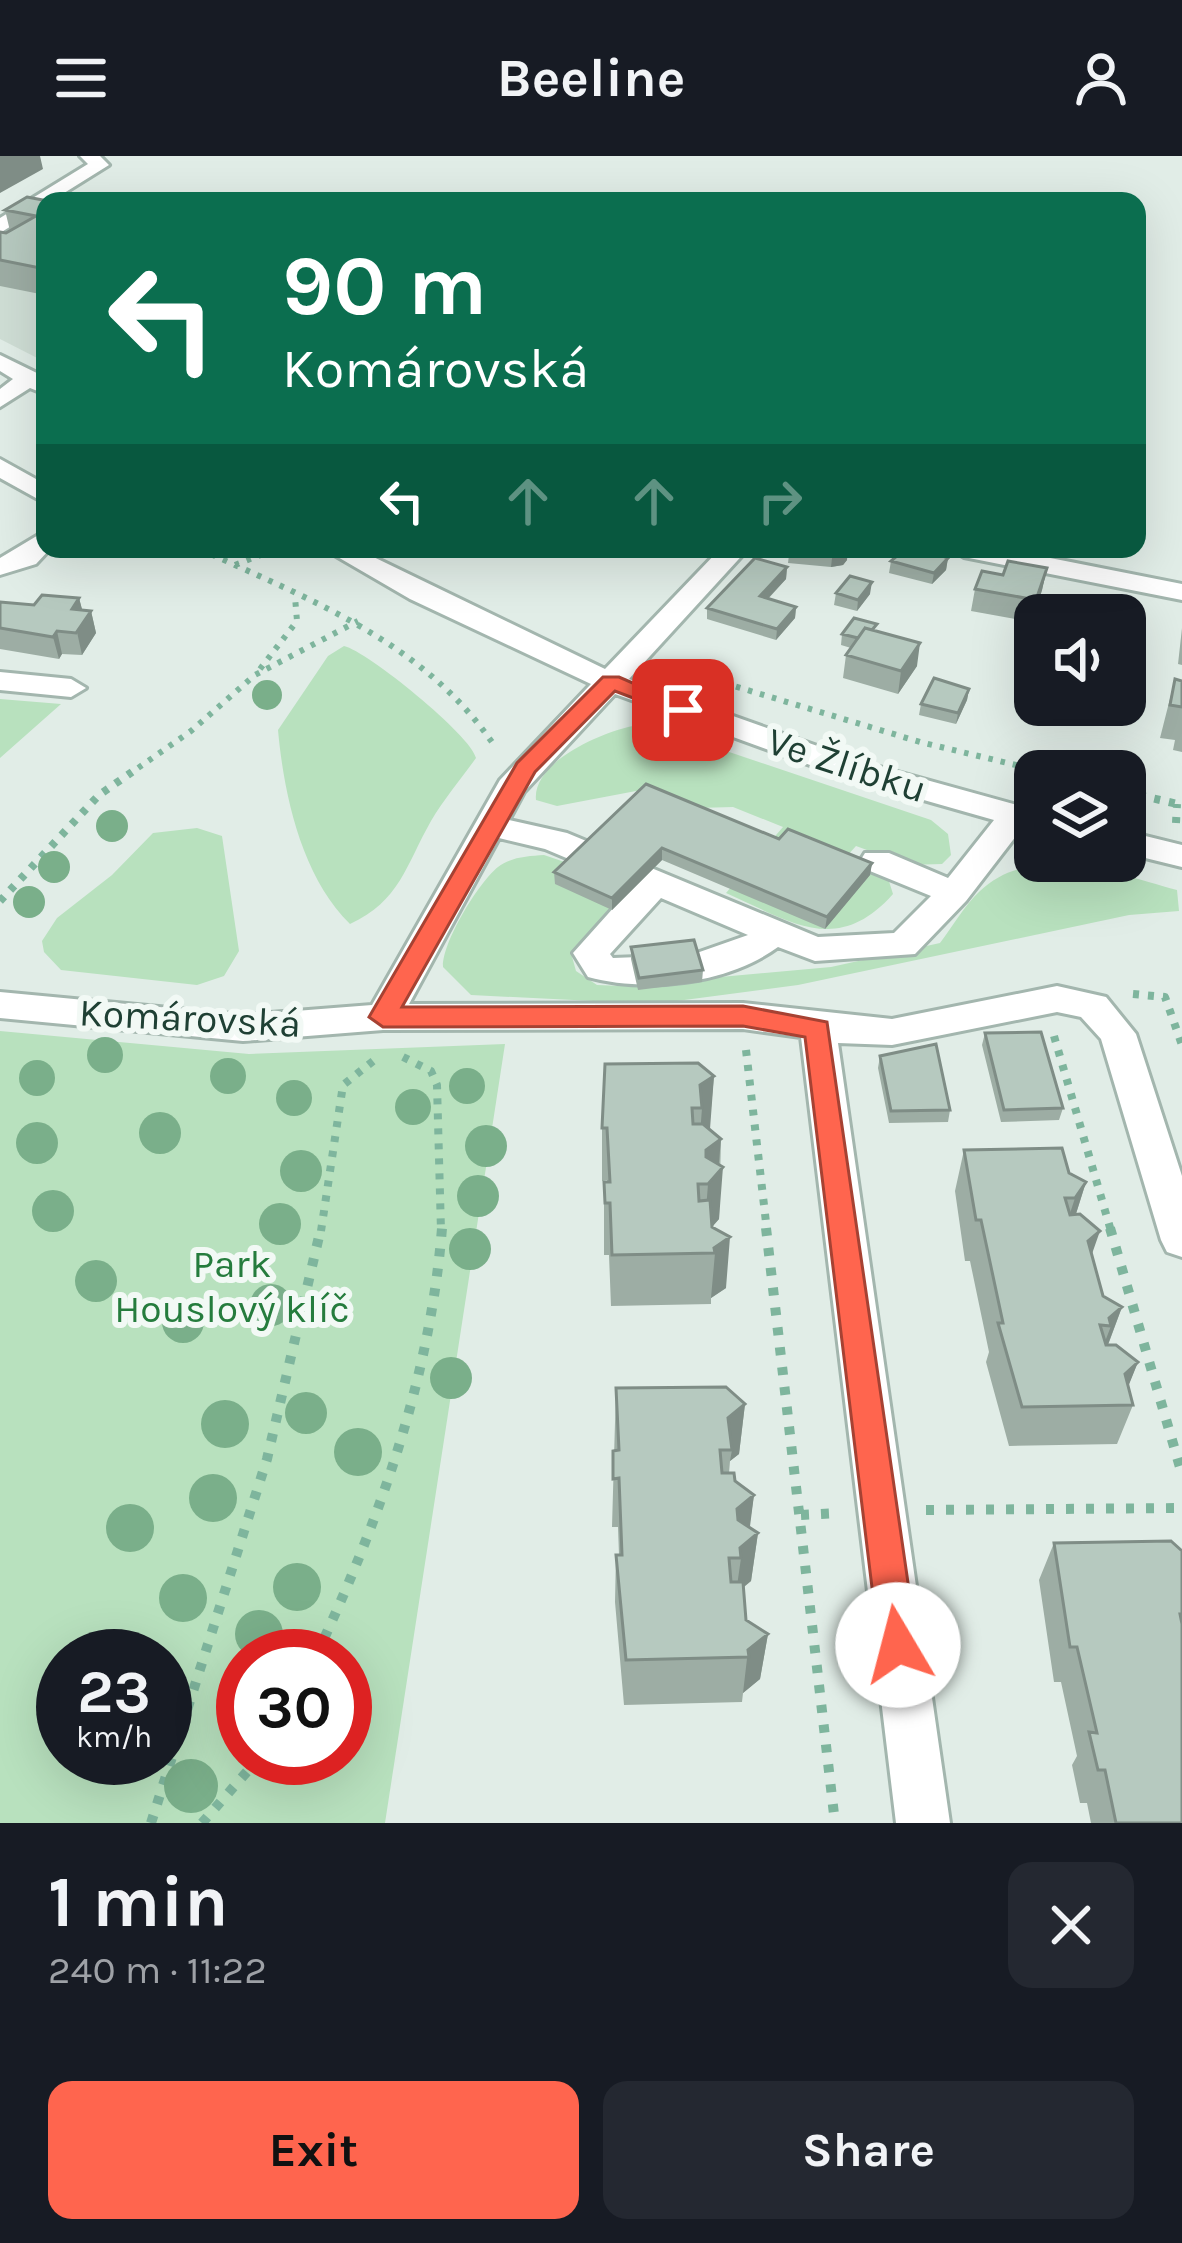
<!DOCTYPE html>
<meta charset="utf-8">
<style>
:root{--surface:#171b24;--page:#242831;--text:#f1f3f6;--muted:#9ea1a6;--accent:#ff654e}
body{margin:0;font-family:Karla,sans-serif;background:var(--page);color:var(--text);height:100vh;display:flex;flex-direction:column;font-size:45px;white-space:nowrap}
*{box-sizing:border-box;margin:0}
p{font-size:39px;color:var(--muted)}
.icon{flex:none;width:66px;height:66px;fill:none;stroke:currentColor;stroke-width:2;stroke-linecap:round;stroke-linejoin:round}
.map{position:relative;height:1667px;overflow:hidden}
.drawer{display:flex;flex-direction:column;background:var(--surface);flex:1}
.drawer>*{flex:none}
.top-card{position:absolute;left:36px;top:36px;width:1110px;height:366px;border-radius:24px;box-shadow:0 12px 48px #0002;background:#0b6e4f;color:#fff;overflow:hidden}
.buttons{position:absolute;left:1014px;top:438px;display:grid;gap:24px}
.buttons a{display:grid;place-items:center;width:132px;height:132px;border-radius:24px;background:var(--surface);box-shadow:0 12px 48px #0002;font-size:60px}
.speed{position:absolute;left:36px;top:1473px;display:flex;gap:24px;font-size:60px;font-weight:700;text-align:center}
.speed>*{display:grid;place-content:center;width:156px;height:156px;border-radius:50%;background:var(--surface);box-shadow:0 12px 48px #0002;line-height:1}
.speed small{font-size:30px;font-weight:400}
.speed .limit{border:18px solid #d22;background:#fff;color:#111}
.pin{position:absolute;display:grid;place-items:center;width:102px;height:102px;color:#fff;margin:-51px;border-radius:24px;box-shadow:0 6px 18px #0006}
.me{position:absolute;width:132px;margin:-66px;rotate:352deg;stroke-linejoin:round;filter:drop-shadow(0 0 9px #0008)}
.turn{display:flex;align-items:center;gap:42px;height:252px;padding:0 48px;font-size:54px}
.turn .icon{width:156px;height:156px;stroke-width:2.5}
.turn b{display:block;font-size:84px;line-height:102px}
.lanes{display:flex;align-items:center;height:114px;padding:0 48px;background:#0003;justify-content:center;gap:60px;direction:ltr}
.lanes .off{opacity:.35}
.round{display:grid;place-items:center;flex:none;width:126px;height:126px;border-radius:24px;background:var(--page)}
.head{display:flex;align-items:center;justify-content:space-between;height:204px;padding:0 48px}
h1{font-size:72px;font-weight:700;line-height:90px}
.action{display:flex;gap:24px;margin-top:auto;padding:24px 48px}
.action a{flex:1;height:138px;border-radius:24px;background:var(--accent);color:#111;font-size:48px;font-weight:700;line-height:138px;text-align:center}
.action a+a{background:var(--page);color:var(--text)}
header{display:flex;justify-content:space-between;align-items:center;height:156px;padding:0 48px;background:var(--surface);font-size:54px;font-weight:700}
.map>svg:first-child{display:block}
.built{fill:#cfded5}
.green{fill:#b8e1be;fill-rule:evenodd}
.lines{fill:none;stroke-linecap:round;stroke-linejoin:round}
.minor-casing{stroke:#a3b6ae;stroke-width:6}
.path-far2{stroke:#7eb59d;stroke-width:6;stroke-dasharray:4.5 8;stroke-linecap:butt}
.path-far1{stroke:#7eb59d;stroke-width:8;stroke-dasharray:6 9;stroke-linecap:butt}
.path{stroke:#7eb59d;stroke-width:10;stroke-dasharray:8 12;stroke-linecap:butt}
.minor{fill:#fff;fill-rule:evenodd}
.tree{fill:#7aaf8a}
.wall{fill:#9dada4}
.shaded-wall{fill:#7f8d86}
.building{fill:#b6c9bf;stroke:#7f8d86;stroke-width:3}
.route{fill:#ff654e;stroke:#a64233;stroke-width:3}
.labels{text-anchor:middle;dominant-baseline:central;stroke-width:12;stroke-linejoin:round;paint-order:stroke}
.street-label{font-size:39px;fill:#1f4034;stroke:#f2f9f5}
.park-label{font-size:39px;fill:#257c3d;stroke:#f2f9f5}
</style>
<header><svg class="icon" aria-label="menu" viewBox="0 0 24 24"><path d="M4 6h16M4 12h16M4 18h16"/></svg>Beeline<svg class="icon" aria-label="person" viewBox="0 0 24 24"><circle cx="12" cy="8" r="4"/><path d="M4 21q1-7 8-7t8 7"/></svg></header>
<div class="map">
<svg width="1182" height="1667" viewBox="0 0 1182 1667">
<rect width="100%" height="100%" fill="#e1ede7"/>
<path class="built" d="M45,52V206L0,183V78Z"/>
<path class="green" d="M344,490C367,495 472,580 476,602C461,623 444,643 431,665C406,709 400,745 350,768C302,721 284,640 278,574L328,500Z
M0,543L61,548L0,602Z
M633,570H652L931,664L948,678L951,699L942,708L908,709L856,690L846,701L887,719L893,738C837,801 790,765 726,737L783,671L733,651L697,652L636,635L557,650L536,644C532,606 602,576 633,570Z
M197,672L222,680L239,795L224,820L197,829L61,814L44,796L42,785L57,762L112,719L153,677Z
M544,699L591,715L624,736L571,797L576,815L597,829L622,830L831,811L940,787C953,770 964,750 980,735C1032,685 1118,718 1177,734L1179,755L1129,759L798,829L654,848L471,839L443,811C442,787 478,727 498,711C511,701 528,700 544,699Z
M0,875L249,898L505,888L385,1667H0ZM63,1500H165V1602H63ZM243,1500H345V1602H243Z"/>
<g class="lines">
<g class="minor-casing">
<path id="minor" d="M80,0H100L109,9L0,77V62L88,8Z
M0,199L45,221V238L30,232L0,251V233L13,223L0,215Z
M0,303L45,328V347L0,322Z
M45,375V393H50L36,408L0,419V402Z
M324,393H357L605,513L720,393H748L629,523L865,607L1035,654V674L1023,671L966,745L915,798L815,805L778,791C728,828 646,837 588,821L573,797L633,730L545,693L499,682L409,848L743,847L892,863L1057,830L1106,841L1136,878L1182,1020V1101L1167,1096L1161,1084L1101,883L1081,861L1057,856L892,889L838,887L950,1667H896L801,881L743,873L383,874L243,885L0,862V836L243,859L372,849L500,624L591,528L410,443ZM615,538L843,621L994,664L948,722L889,697H865L860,705L865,713L931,740L894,777L818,781L567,677L509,664L524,636ZM661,742L748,779L691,799L613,802L610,798Z
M951,393H1005L1182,428V444L964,401Z
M0,516L71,523L86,532L71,541L0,534Z
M1125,675L1182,689V711L1125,697Z"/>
</g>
<path class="path-far2" d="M200,393C312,445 425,486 496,592
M235,409L276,393
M260,513L297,465L295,441
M724,527L920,586L1041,615
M128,619L191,575L255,519L358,465"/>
<path class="path-far1" d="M1125,636L1182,649
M1176,667L1177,648
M0,745L99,639L132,616
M1133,838L1165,841L1182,889
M1054,880L1111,1075
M746,894L767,1075
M403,901L431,915L437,929L441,1075
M321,1075L343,929L377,902"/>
<path class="path" d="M766,1072L835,1667
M1110,1072L1182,1318
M926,1354L1182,1352
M801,1359L839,1357
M316,1500C380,1363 430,1223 442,1072
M151,1667L267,1303L321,1072
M202,1667L259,1602"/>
<use href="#minor" class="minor"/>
</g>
<g class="tree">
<circle cx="267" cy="539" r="15"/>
<circle cx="112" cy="670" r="16"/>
<circle cx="54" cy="711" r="16"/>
<circle cx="29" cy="746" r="16"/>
<circle cx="105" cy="899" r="18"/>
<circle cx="228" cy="920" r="18"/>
<circle cx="37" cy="922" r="18"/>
<circle cx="467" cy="930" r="18"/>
<circle cx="294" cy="942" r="18"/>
<circle cx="413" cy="951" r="18"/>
<circle cx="160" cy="977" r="21"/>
<circle cx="37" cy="987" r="21"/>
<circle cx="486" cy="990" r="21"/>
<circle cx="301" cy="1015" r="21"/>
<circle cx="478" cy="1040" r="21"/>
<circle cx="53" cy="1055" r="21"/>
<circle cx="280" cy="1068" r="21"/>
<circle cx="470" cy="1093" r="21"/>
<circle cx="96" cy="1125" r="21"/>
<circle cx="271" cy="1149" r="21"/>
<circle cx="183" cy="1166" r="21"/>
<circle cx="451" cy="1222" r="21"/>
<circle cx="306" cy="1257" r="21"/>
<circle cx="225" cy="1268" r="24"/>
<circle cx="358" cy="1296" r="24"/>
<circle cx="213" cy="1342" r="24"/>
<circle cx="130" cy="1372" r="24"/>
<circle cx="297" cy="1431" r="24"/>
<circle cx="183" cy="1442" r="24"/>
<circle cx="259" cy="1478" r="24"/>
<circle cx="191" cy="1630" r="27"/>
</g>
<path class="wall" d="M45,45V139L0,130V76L6,77L10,75L5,54Z
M771,393H845L847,404L843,409L831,411L788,407L789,399Z
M948,402L946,414L932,428L889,417L891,405Z
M787,411L786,423L768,443L796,451L795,462L776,484L707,463V452Z
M1047,412L1042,434L1032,466L971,455L975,433Z
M836,437L870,438L857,455L834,449Z
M79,442L82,454L91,455L96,477L82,499L62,498L59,503L0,493V446L34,449Z
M1182,472V509L1178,508Z
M875,475L917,510L898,538L843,522L846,499L851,492L841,489L842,478Z
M1175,523L1182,525V596L1173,594L1175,584L1160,582Z
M969,533L967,544L956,568L919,559L921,548Z
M646,628L779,683L872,707L870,719L825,773L662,704L612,754L555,728L554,716Z
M631,791L703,814L702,826L638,834L631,803Z
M985,877L1063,952L1059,964L1001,966L982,889Z
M880,900L950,954L948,966L889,967L878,912Z
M714,920L709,973L721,983L719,1063L712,1071L726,1132L711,1142V1148L611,1150L609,1099H604V1026H607V1024L602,1025V972Z
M964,994L1069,1017L1086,1026L1076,1058L1091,1099L1103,1140L1122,1151L1108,1189L1138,1206L1128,1230L1133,1249L1117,1288L1009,1290L986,1206L989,1196L970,1105H965L955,1035Z
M616,1232L745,1248L739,1298L730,1305L729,1317L735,1325L754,1339L749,1372L758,1377L751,1425L744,1431L746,1464L768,1478L760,1523L743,1537L742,1546L624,1549L615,1446L616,1399H619L618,1371H612Z
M1054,1387L1182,1395V1667H1091L1087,1647H1080L1072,1609L1077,1600L1061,1526H1054L1039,1424Z"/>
<path class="shaded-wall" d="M0,0H40L43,13L0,37Z
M833,393H848L847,404L843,409L831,411Z
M948,402L946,414L932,428L934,417Z
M787,411L786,423L759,452L760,440Z
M1047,412L1042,434L1032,466L1036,444Z
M872,426L870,438L857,455L858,444Z
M79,442L85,464L91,455L96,477L82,499L72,453Z
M796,451L795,462L776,484L777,473Z
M57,475L62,498L59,503L53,481Z
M920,487L917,510L898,538L901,515Z
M969,533L967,544L956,568L958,557Z
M662,692V704L612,754V742Z
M872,707L870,719L825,773L827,761Z
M714,920L710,973L700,979L702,952L700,929Z
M721,983L718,1017L723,1011L719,1063L704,1080L708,1028L706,994Z
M1086,1026L1073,1067L1062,1082L1075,1042Z
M1100,1075L1086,1115L1088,1085Z
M730,1081L726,1132L711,1142L715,1097L714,1092Z
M1122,1151L1107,1191L1101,1196L1111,1170L1109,1162Z
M1138,1206L1122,1246L1125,1218Z
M745,1248L739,1298L730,1305L732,1294L728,1262Z
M754,1339L748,1386L758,1377L751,1425L736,1437L741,1402L737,1353Z
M768,1478L760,1523L743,1537L748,1494Z"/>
<path class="building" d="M27,41L48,45H45V113L0,104V76L6,77L36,60L5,54Z
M905,393H924L948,402L934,417L891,405Z
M755,402L787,411L760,440L796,451L777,473L707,452Z
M1008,405L1047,412L1036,444L975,433L982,415L1003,419Z
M850,420L872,426L858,444L836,437Z
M42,439L79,442L72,453L91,455L76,477L57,475L53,481L0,472V446L34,449Z
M854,462L877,468L872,474L865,472L858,482L842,478Z
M865,472L920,487L901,515L846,499Z
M934,522L969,533L958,557L921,548Z
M1175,523L1182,525V551L1170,549Z
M646,628L779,683L788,673L872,707L827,761L662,692L612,742L554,716Z
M694,784L703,814L639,822L631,791Z
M1041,876L1063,952L1004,954L985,877Z
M936,888L950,954L891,955L880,900Z
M698,907L714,920L700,929L702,952H692L693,968H703L721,983L706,994V1001L723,1011L708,1028H698L699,1045L710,1044L712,1071L730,1081L714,1092L715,1097L612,1099L610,1047H605L604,1026H610L607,972H602L605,908Z
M1062,992L1069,1017L1086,1026L1075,1042H1065L1070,1059L1080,1058L1100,1075L1088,1085L1103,1140L1122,1151L1109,1162L1111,1170L1100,1169L1106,1189H1116L1138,1206L1125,1218L1133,1249L1022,1251L998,1167H1003L981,1064H976L964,994Z
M726,1231L745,1248L728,1262L732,1294H720L722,1317H734L735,1325L754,1339L737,1353L738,1364L758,1377L740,1392L741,1402H729L731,1426H743L746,1464L768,1478L748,1494L749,1501L626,1504L616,1399H622L619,1322L613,1323V1295L619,1294L616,1232Z
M1171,1385L1182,1395V1458H1180L1182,1468V1667H1116L1105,1614H1098L1089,1576L1097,1577L1077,1491H1070L1054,1387Z"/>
<path class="route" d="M603,521H619L695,554L683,561L615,535L535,616L402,851L743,850L827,866L917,1489L911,1502L898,1507L885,1502L879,1489L805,881L743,870L383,871L369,861L517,607Z"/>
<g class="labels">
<g class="street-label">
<text transform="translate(847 609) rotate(18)">Ve Žlíbku</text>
<text transform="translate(190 862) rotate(3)">Komárovská</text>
</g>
<g class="park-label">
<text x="232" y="1108">Park<tspan x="232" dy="45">Houslový klíč</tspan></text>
</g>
</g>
</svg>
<div class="buttons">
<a><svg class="icon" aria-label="sound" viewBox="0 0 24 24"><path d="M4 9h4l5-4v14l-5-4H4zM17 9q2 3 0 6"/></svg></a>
<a><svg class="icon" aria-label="layers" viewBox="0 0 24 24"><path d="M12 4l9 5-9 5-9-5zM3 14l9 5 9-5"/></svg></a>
</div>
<div class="speed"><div>23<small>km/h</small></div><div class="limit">30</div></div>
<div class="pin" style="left:683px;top:554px;background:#d93025"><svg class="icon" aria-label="arrive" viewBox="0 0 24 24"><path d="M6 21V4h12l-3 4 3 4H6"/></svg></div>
<svg class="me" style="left:898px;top:1489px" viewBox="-20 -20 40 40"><circle r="19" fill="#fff"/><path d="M0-13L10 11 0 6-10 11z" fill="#ff654e"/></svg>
<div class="top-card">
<div class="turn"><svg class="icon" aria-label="left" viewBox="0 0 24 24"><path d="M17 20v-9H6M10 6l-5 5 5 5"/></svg><div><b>90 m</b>Komárovská</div></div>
<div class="lanes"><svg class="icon" aria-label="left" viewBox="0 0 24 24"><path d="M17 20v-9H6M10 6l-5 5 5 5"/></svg><svg class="icon off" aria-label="ahead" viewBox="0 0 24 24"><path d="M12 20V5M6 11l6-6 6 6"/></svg><svg class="icon off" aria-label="ahead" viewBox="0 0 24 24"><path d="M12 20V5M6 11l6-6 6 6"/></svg><svg class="icon off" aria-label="right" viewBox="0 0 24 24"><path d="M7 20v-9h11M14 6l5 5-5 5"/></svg></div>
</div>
</div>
<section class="drawer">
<div class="head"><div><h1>1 min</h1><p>240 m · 11:22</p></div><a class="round"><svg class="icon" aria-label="close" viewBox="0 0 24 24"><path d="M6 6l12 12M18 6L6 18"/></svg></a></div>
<div class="action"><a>Exit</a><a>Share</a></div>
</section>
